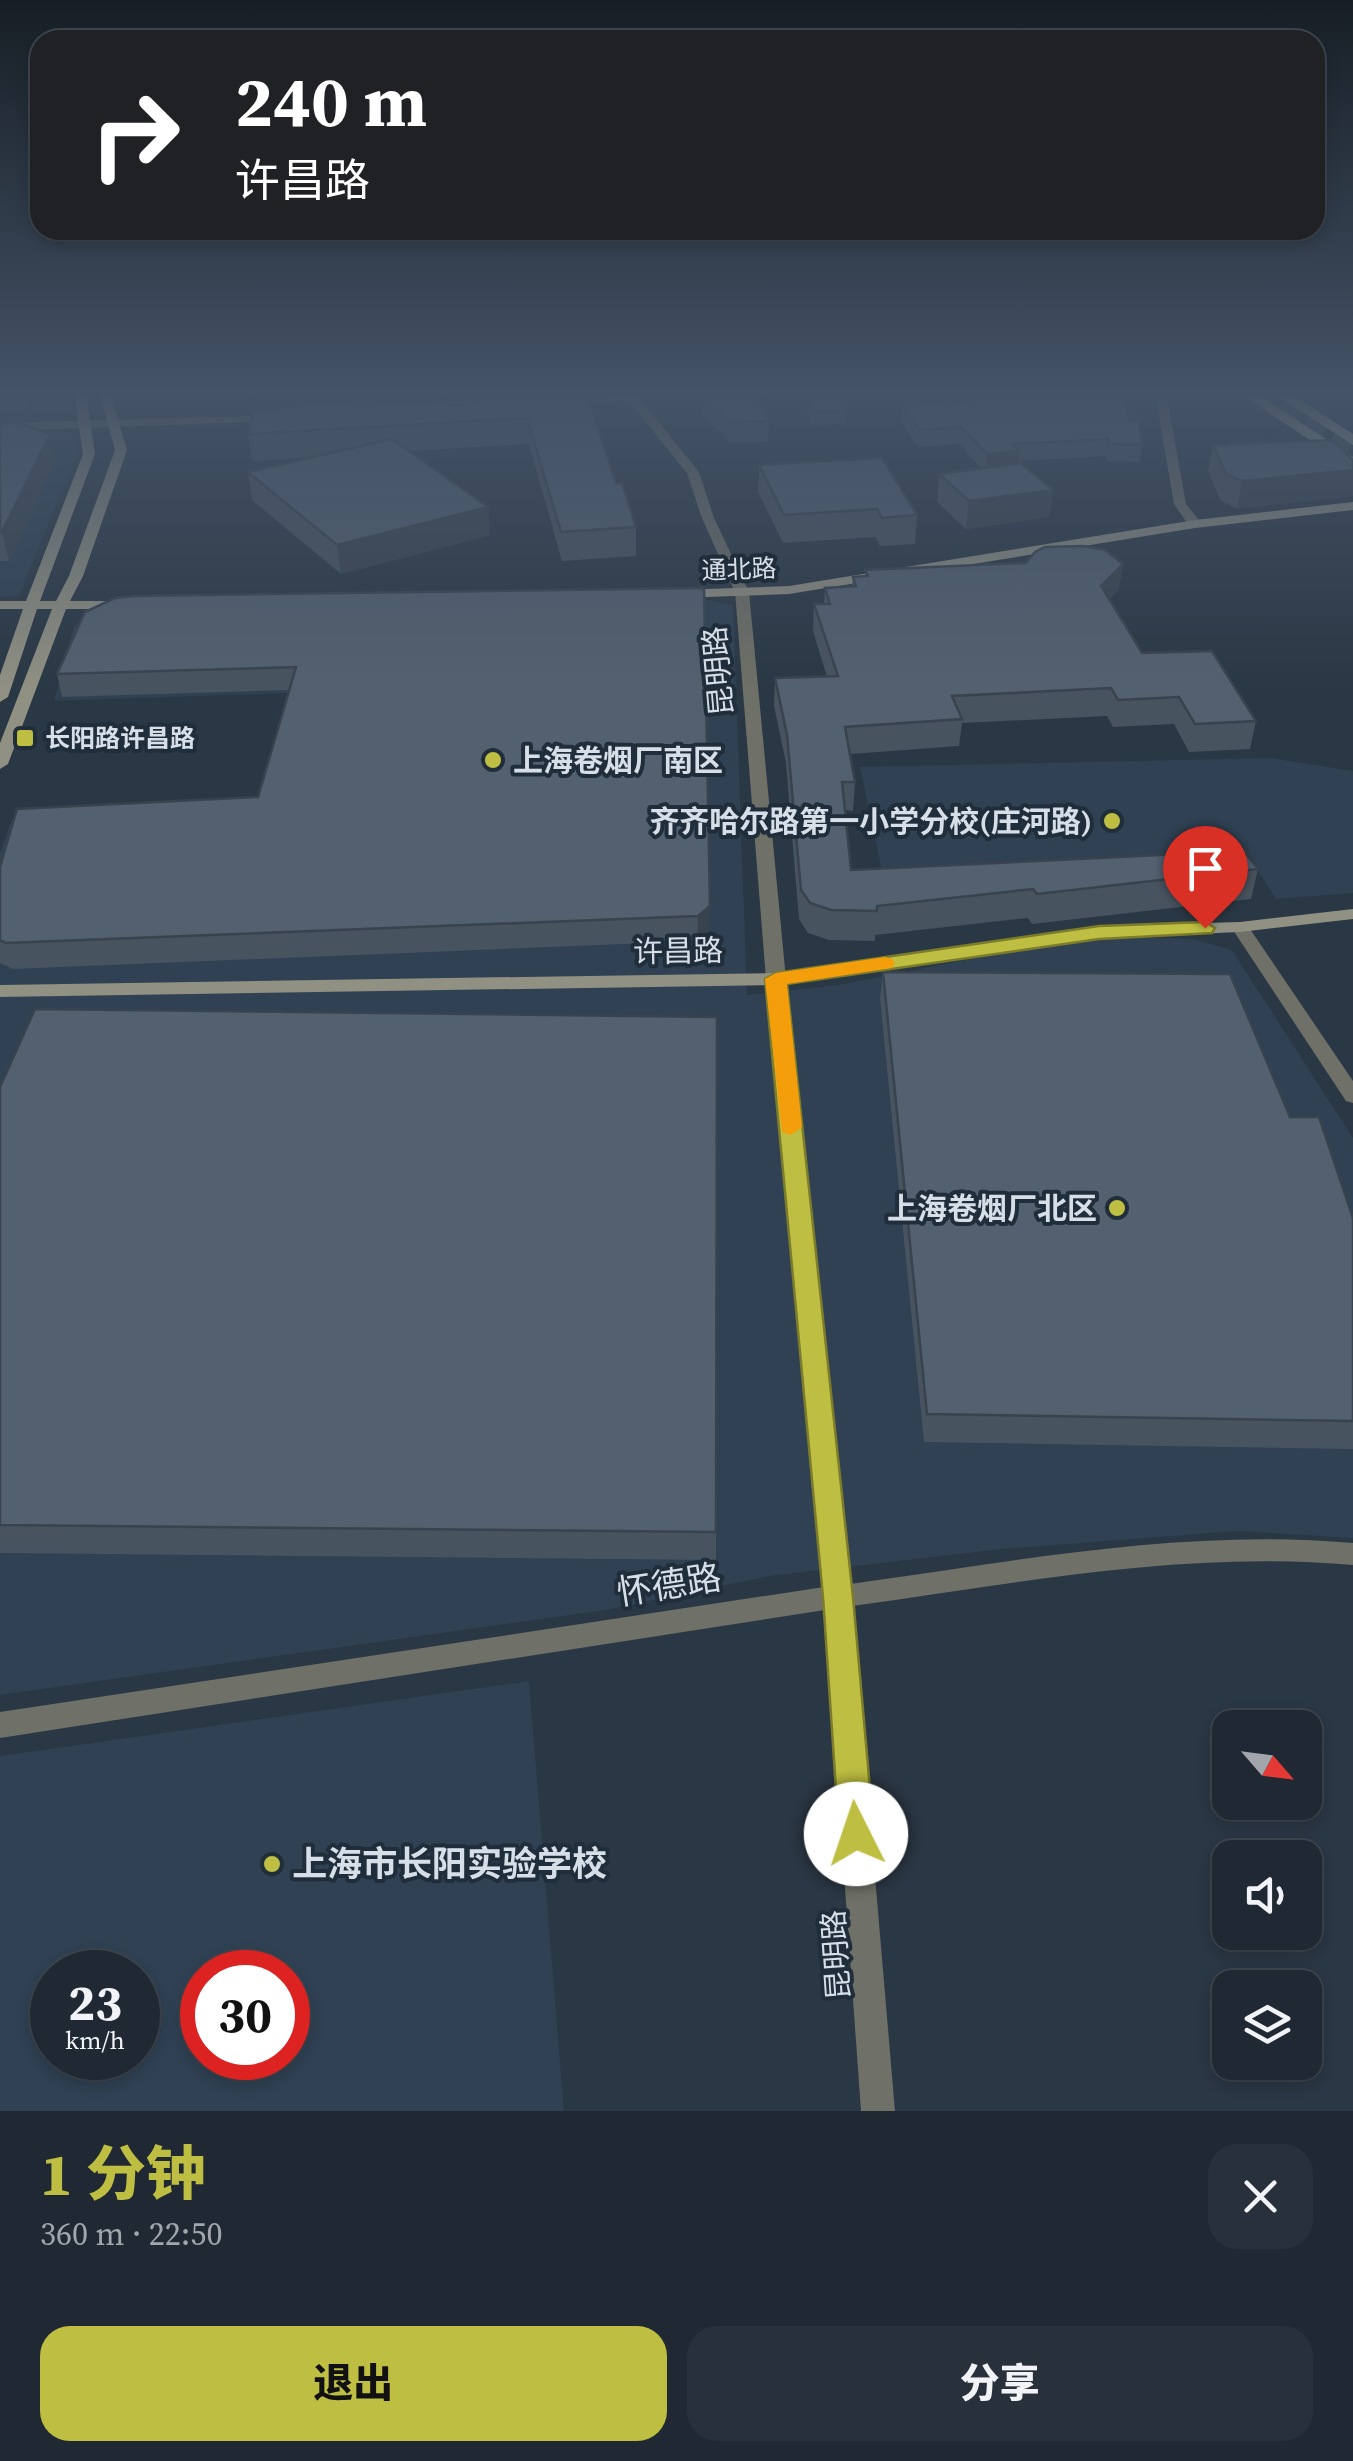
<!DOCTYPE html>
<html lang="zh">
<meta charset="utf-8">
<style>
:root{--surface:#202933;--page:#28313b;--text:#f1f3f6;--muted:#a2a6ac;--line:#3d454e;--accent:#bebf42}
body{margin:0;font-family:"Source Serif 4","Noto Sans SC",serif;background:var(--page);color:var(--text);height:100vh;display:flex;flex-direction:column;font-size:38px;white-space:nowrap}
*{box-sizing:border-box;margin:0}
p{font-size:32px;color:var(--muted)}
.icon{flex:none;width:55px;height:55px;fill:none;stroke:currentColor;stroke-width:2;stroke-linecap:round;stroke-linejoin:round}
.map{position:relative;height:2111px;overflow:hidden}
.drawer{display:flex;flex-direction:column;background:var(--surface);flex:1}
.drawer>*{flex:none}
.hud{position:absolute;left:30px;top:30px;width:1295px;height:210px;border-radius:30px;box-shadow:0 5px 15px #0003,0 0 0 2px var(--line);background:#202124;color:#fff;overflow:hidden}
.needle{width:65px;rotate:118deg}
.controls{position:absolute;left:1212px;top:1710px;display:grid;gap:20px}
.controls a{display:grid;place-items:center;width:110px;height:110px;border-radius:20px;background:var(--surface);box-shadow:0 5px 15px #0003,0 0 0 2px var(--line);font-size:50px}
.speed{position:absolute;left:30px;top:1950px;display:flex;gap:20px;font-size:50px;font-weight:700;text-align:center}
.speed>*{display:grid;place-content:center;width:130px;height:130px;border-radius:50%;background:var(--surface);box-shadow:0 5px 15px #0003,0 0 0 2px var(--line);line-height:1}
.speed small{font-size:25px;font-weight:400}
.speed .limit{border:15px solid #d22;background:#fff;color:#111}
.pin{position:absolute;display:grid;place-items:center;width:85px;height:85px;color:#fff;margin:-102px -42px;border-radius:50% 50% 50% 0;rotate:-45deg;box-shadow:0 0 10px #0007}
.pin .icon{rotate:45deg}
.me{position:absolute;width:110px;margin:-55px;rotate:356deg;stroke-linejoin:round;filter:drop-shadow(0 0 8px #0008)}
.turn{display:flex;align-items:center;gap:35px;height:210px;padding:0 40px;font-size:45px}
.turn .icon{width:130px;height:130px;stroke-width:2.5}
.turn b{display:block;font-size:70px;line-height:85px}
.round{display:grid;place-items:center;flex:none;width:105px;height:105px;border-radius:30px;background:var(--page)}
.headline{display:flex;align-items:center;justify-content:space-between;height:170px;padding:0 40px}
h1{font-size:60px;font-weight:800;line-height:75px;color:var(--accent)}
.action{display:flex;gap:20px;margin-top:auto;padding:20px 40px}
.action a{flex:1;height:115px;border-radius:30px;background:var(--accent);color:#111;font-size:40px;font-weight:800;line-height:115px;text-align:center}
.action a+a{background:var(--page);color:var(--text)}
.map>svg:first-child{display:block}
.built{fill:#2f4153;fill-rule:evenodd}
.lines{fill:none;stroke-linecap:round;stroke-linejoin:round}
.highway-tunnel{stroke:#44505c;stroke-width:20;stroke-dasharray:20 10;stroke-linecap:butt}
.street{fill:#6f7067;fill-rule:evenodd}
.secondary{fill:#909083;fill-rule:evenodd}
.primary{fill:#a8a998;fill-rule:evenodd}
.wall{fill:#47535f}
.shaded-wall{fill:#39434e}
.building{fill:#52606f;stroke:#39434e;stroke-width:2.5}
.route{fill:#bebf42;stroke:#7c7c2b;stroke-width:2.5}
.slow{fill:#f59e0b}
.poi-dot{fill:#bebf42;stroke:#202d3a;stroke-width:4}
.labels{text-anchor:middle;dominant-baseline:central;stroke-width:8;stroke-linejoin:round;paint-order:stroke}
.far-street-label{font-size:25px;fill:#d6dee7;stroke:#202d3a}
.far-poi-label{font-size:25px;font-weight:bold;fill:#d6dee7;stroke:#202d3a;text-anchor:start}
.street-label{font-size:30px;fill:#d6dee7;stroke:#202d3a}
.poi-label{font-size:30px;font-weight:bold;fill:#d6dee7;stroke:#202d3a;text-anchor:end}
.near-street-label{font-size:35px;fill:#d6dee7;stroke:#202d3a}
.near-poi-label{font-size:35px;font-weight:bold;fill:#d6dee7;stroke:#202d3a;text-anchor:start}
</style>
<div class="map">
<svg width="1353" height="2111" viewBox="0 0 1353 2111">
<rect width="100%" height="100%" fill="#2a3744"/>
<path class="built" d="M0,393H69L73,413L63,420L0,421Z
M62,431L77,437V454L19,596L0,597V432Z
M708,600L733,605L747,995L838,985L1046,944L1129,937L1192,939L1232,950L1353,1138V1538L1238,1531L1002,1549L770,1576L606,1610L0,1695V853L10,824L252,813L289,693L54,701L74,626L96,612L123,610Z
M1271,758L1353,771V893L1276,899L1258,871L886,890L860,767Z
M529,1681L564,2111H0V1756ZM138,1972V2058H52V1972ZM288,1972V2058H202V1972Z"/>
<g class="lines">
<path class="highway-tunnel" d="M1254,393L1353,454"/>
<path class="street" d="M624,393H690L684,396L640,399L699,472L714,518L749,592L786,979L850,1584C1018,1561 1183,1528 1353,1543V1565C1184,1550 1019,1583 852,1606L895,2111H861L825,1610L0,1738V1712L824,1587L766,979L735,592L702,518L687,473L628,400L561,403L555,400L561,397Z
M1155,393H1166L1186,504L1202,524L1200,527H1190L1174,504Z
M282,415V419L278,421L0,431V423Z
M1240,922L1246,923L1353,1081V1103L1346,1101L1231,927Z"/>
<path class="secondary" d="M74,393H86L95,454L40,601H56L69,576L115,450L99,393H110L127,450L83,576L70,601H123L130,605L123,609H66L8,764L0,769V743L52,609H37L8,697L0,702V675L23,609H0V601H26L83,454Z
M1353,502V510L1195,528L789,594L677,598L670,594L677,590L789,586L1195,520Z
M1353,909V919L1240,932L1099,938L776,985L0,997V985L776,973L1099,926L1240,922Z"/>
<path class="primary" d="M1240,393H1256L1353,457V469Z
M1273,393H1289L1353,434V445Z"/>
</g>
<path class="wall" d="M0,393H61L27,409H0Z
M586,393L616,483L636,527V556L562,561L529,444L409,451L488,507L490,535L341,574L252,500L248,472L316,457L252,461L248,434L358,406Z
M703,393L769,421L768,441L730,443L702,413Z
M804,393H835L846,411L845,424L811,425Z
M957,393H1124L1129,420L1142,445L1139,462L1107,461V456L1019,461L1018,464L1053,490L1049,517L966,529L937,502L939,474L982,469L959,444L918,447L902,423L903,406L956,403Z
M0,424L56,460L9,561H0Z
M1213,445L1353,460L1237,509L1221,501L1208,472Z
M759,465L917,515L915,544L880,546L875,537L783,543L758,492Z
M865,570L1119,589L1109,600L1142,653L1256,721L1250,749L1189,752L1174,724L1113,727L1107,716L962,723L959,746L850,754L855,782L853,811L845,810L851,870L1258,869L1251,899L1032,924L1028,918L875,935V941L829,940L808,933L799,919L786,763L774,706L775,678L827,677L813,631L814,604H824L825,588L852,587L853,577L865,576Z
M704,588L709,932L697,941L13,969L0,963V867L258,797L289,690L62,697L57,674Z
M883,972L1353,1218V1449L924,1442L880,998Z
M0,1087L716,1532V1560L0,1553Z"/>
<path class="shaded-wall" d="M23,393H61L27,409Z
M50,434L56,460L9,561L2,532Z
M1020,451L1018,468L985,472L987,454Z
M1353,470V496L1237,509L1242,481Z
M1053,490L1049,517L966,529L969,501Z
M488,507L490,535L341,574L337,545Z
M1123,564L1119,589L1097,612L1101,586Z
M710,906L709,932L697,941L698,916Z"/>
<path class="building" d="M586,393L616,483H622L636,527L561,532L527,418L248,434L253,412L327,402L358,406Z
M703,393H753L769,421L730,423Z
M807,393H835L846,411H812Z
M962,393H1124L1129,420L1139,421L1142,445L1109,444V439L1012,444L1020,451L987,454L961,427L920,430L903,406L969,402Z
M17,422L50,434L2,532H0V424Z
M392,439L488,507L337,545L248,472Z
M1332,440L1353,460V470L1242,481L1226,474L1213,445Z
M882,458L917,515L882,518L877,509L784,515L759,465Z
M1021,463L1053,490L969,501L939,474Z
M1083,546L1105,550L1123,564L1101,586L1142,653L1212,651L1256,721L1195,724L1179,697L1118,700L1111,688L952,696L962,719L845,727L855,782H842L851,870L1244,851L1258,869L1037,894L1033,889L877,906V911L831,910L810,903L801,890L787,735L775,678L838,676L814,604H830L825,588L856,586L853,577L868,576L865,570L1026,563L1035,552L1045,547Z
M704,588L710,906L698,916L6,943L0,940V867L17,809L258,797L296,667L57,674L85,612L115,598L134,596Z
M883,972L1230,974L1290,1117H1319L1353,1218V1421L927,1414Z
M35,1009L717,1017L716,1532L0,1525V1087Z"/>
<linearGradient id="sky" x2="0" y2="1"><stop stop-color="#171e25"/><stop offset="0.57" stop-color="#445367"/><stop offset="1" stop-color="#445367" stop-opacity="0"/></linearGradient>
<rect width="1353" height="688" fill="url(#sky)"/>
<path class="route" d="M1205,922L1215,928L1212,933L1099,939L787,984L853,1597L874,1834L869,1846L856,1851L844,1846L839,1834L823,1597L765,979L776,973L1099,926Z"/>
<path class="slow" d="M885,957L892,959L895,963L892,968L787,984L802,1127L791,1135L782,1132L765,979L776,973Z"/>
<g class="poi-dot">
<rect x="15" y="728" width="20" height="20" rx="5"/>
<circle cx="493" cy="760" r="10"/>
<circle cx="1112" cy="821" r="10"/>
<circle cx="1117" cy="1208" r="10"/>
<circle cx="272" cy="1864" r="10"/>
</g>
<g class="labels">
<g class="far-street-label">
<text transform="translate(739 569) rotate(-2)">通北路</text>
</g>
<g class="far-poi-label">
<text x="45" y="738">长阳路许昌路</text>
</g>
<g class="street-label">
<text transform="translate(718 671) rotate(-95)">昆明路</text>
<text transform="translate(678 951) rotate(-1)">许昌路</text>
<text transform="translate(836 1955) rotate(-94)">昆明路</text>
</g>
<g class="poi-label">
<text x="513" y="760" text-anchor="start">上海卷烟厂南区</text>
<text x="1092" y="821">齐齐哈尔路第一小学分校(庄河路)</text>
<text x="1097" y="1208">上海卷烟厂北区</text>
</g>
<g class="near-street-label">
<text transform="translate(669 1585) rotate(-9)">怀德路</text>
</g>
<g class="near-poi-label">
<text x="292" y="1864">上海市长阳实验学校</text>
</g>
</g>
</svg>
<div class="controls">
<a><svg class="needle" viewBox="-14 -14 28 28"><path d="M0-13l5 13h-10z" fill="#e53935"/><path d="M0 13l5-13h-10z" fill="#a2a6ac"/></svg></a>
<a><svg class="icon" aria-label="sound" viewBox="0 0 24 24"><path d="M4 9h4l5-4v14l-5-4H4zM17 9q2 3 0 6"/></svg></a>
<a><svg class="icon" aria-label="layers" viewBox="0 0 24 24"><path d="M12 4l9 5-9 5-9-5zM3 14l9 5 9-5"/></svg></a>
</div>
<div class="speed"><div>23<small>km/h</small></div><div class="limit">30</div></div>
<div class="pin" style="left:1205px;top:928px;background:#d93025"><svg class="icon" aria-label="arrive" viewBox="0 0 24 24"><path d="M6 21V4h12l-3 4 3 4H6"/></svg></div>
<svg class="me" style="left:856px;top:1834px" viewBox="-20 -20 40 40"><circle r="19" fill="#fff"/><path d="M0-13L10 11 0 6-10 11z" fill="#bebf42"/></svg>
<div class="hud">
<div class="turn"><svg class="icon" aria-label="right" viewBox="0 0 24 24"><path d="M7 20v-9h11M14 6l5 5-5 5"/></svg><div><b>240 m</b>许昌路</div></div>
</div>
</div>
<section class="drawer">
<div class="headline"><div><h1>1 分钟</h1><p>360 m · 22:50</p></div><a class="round"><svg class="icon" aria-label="close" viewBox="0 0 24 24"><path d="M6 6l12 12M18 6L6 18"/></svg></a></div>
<div class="action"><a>退出</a><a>分享</a></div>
</section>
